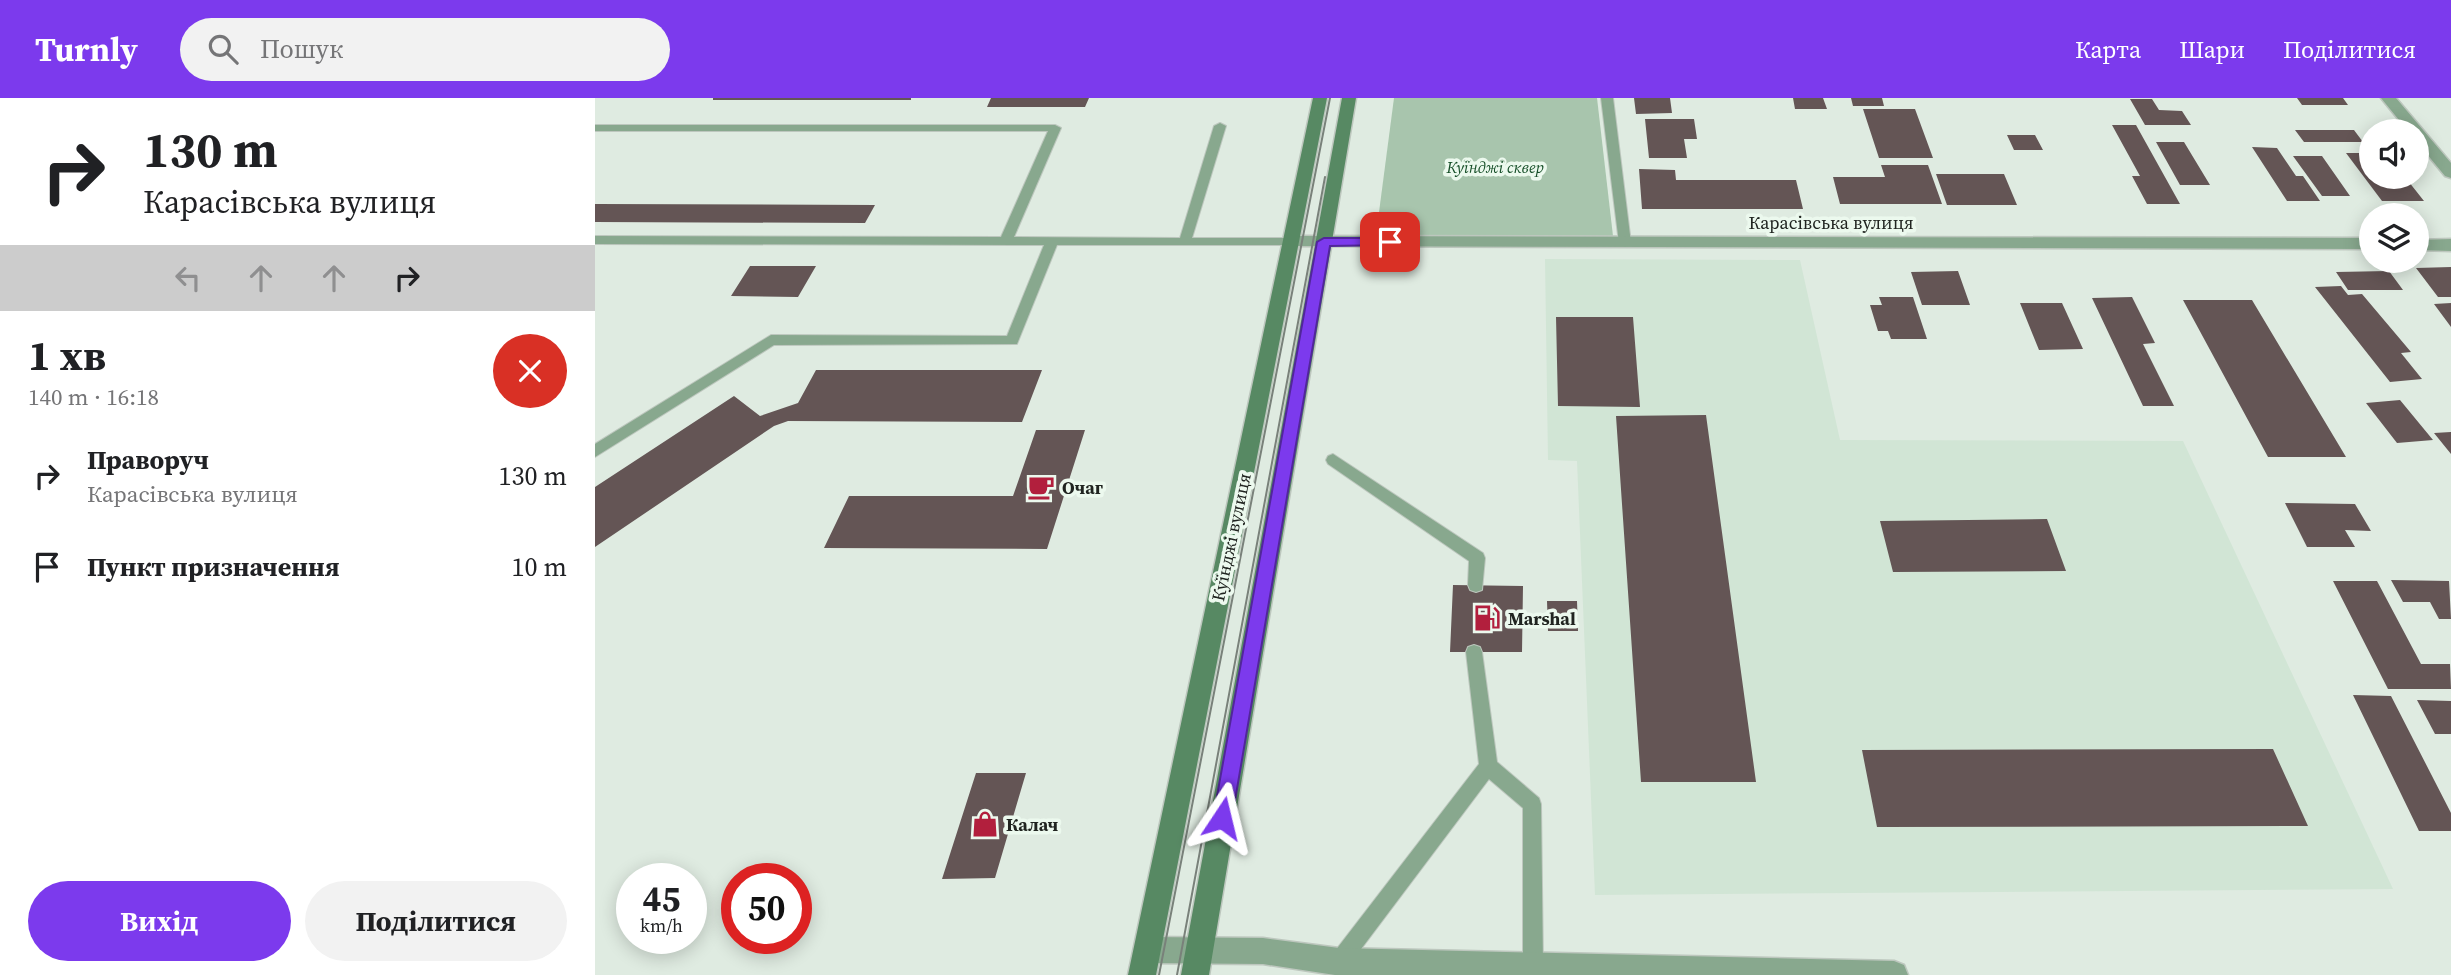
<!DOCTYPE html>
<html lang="uk">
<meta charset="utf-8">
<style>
:root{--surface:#fff;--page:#f2f2f2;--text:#202124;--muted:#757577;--accent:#7c3aed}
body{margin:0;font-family:"Source Serif 4",serif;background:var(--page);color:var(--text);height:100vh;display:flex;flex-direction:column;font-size:26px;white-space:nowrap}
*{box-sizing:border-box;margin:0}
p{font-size:23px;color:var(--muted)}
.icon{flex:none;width:38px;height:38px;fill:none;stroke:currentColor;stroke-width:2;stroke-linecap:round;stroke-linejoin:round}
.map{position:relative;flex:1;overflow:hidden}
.details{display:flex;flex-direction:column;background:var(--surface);width:595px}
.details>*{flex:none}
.hud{background:#fff;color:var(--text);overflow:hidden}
.controls{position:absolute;left:1764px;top:21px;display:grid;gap:14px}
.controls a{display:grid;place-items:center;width:70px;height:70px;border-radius:50%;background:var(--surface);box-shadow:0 4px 18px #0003;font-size:35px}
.speed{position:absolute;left:21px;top:765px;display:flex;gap:14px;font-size:35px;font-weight:700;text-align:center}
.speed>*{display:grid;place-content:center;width:91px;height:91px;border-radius:50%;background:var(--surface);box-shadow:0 4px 18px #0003;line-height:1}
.speed small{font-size:18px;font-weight:400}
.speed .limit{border:10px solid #d22;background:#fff;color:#111}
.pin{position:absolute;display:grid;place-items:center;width:60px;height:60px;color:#fff;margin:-30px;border-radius:14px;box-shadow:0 4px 10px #0006}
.me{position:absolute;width:77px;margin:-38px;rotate:10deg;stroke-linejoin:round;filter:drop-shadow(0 0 5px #0008)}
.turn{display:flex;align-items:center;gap:24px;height:147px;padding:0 28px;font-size:32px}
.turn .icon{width:91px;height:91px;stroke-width:2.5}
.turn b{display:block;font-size:49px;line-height:60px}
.lanes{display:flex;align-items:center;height:66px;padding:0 28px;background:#0003;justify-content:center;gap:35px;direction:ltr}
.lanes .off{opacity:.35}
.round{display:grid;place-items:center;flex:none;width:74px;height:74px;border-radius:37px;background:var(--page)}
.overview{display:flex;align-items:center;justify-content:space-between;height:119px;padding:0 28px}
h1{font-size:42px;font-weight:700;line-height:52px}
.action{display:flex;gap:14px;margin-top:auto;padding:14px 28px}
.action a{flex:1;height:80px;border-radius:42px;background:var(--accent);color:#fff;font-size:28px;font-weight:700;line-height:80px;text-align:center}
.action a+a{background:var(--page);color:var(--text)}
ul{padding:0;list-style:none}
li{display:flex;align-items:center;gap:21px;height:91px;padding:0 28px}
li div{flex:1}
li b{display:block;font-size:26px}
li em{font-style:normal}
header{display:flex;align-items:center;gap:42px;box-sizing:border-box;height:98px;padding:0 35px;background:var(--accent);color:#fff}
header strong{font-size:33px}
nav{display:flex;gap:38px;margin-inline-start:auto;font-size:24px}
.search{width:490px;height:63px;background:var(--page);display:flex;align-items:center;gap:18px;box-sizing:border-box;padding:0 24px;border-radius:38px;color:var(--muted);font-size:26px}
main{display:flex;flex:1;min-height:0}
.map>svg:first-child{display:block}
.built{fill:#d1e5d5}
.green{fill:#a8c5ad}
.building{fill:#645555}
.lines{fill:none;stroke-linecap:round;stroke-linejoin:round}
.lane-casing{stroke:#bdc7be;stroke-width:2}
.street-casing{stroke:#bdc7be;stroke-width:3}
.secondary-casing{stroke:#bdc7be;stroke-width:3}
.lane{fill:#88a88e;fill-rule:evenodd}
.street{fill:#88a88e;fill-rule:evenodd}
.secondary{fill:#578963;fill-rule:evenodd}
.tram{stroke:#79817a;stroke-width:2}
.route{fill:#7c3aed;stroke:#51269a;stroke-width:2}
.labels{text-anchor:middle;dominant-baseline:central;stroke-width:7;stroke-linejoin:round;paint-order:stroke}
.far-park-label{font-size:16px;font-style:italic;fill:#164f28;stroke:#ecf9ee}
.street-label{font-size:18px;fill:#202420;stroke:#ecf9ee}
.poi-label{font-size:18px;font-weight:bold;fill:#202420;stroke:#ecf9ee;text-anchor:start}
</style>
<header>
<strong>Turnly</strong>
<div class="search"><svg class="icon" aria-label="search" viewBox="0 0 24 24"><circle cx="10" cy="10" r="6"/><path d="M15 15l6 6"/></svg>Пошук</div>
<nav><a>Карта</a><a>Шари</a><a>Поділитися</a></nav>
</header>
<main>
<section class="details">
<div class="hud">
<div class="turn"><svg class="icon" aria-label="right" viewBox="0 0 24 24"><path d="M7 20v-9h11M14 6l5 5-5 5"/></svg><div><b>130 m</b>Карасівська вулиця</div></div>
<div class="lanes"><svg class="icon off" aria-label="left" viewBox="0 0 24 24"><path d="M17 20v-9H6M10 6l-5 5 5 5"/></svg><svg class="icon off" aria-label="ahead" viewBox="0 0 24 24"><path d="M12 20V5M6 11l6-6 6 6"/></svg><svg class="icon off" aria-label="ahead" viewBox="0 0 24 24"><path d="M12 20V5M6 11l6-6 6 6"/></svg><svg class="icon" aria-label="right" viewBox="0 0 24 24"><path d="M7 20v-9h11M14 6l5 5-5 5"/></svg></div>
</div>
<div class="overview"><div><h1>1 хв</h1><p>140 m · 16:18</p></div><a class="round" style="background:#d93025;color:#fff"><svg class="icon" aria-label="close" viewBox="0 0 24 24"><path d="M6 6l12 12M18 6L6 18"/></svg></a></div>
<ul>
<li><svg class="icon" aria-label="right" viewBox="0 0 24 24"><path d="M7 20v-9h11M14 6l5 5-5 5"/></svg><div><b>Праворуч</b><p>Карасівська вулиця</p></div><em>130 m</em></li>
<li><svg class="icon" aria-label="arrive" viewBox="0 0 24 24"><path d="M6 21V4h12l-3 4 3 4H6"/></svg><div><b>Пункт призначення</b></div><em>10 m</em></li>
</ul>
<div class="action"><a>Вихід</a><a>Поділитися</a></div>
</section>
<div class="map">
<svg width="1856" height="877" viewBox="0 0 1856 877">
<rect width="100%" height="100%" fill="#dfebe1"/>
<path class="built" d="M950,161L1205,162L1245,342L1588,343L1798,791L1000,797L982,363L953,362Z"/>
<path class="green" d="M799,0H1002L1018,138L781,137Z"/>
<path class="building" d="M118,0H316V2H118Z
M396,0H494L490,9H392Z
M1039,0H1075L1077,15L1041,16Z
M1198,0H1228L1232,11H1200Z
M1256,0H1287L1289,8H1258Z
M1702,0H1748L1753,7H1707Z
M1535,1H1557L1564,12L1587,13L1596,27H1550Z
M1268,11H1320L1338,60H1284Z
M1050,21H1099L1102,41H1089L1092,60H1054Z
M1517,27H1541L1585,106H1552L1537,78H1545Z
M1700,32H1759L1768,44H1709Z
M1412,37H1440L1448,52H1419Z
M1561,44H1589L1615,87H1585Z
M1657,49L1682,50L1701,78H1708L1725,103H1692Z
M1751,55H1776V79H1810L1829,103H1787Z
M1698,58H1727L1755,98H1727Z
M1286,67H1333L1347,106H1245L1238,79H1290Z
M1044,71L1080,72L1081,82H1201L1208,111H1047Z
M1341,76H1409L1422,107H1352Z
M0,106L280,107L270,125L0,124Z
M155,168H221L203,199L136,198Z
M1856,169V199H1843L1821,170Z
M1363,173L1375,207H1327L1316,174Z
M1794,173L1808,192H1753L1741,174Z
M1746,188L1753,197L1767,196L1816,254L1806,255L1827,281L1795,284L1720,189Z
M1284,199H1318L1332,241H1296L1293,233H1283L1275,207H1287Z
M1537,199L1560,245L1548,246L1579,308H1548L1497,200Z
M1588,202H1657L1751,359H1673Z
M1425,205H1467L1488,251L1444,252Z
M1856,205V229L1839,206Z
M961,219H1038L1045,309L963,308Z
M221,272H447L427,324L193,323L179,328L0,449V389L139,298L165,318L203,305Z
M1805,302L1838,342L1802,345L1771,305Z
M1111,317L1161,684H1046L1021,318Z
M441,332H490L452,451L229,450L254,398H418Z
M1856,334V356L1839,335Z
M1690,405L1760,406L1776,433L1750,432L1760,449H1712Z
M1452,421L1471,473L1298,474L1285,423Z
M1796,482L1854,483L1856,521H1844L1835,504H1808Z
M1738,483H1782L1826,566H1855L1856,591H1793Z
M858,487L928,488L927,554H855Z
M952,503H982L983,533H953Z
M1758,597L1796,598L1856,715V733H1824Z
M1822,602L1856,603V636H1840Z
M1678,651L1713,728L1282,729L1267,652Z
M381,675H431L400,780L347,781Z"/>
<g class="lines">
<g class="lane-casing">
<path id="lane" d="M1006,0H1018L1036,145L1030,149L1024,145Z
M625,25L631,28L597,140H696L700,141V147H462L422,246L179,247L0,359V346L176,237L412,238L449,147L0,146V138L406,139L453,33H0V27H460L466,30L419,139L585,140L619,28Z
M738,356L888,455L890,460L887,492L881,494L875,492L873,487L874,463L733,366L731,362L733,358Z
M879,547L885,549L887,554L902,664L944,700L946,706L948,868L945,875H931L928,868V710L894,681L751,871L744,874L737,871L734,864L737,857L884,666L871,554L873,549Z"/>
</g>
<g class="street-casing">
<path id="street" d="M1786,0H1801L1856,65V80L1850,78L1822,44V33H1813Z
M696,138L1776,140V151L690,148L688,144Z
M1856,141V153L1822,152V142Z
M552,839L668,840L744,850L1299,863L1309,867L1313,877H740L668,866L552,865L543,861L539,852L543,843Z"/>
</g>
<g class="secondary-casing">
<path id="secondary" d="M718,0H732L561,877H533Z
M747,0H761L614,877H586Z"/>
</g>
<use href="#lane" class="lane"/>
<use href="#street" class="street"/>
<use href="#secondary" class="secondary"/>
<path class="tram" d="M564,877L735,0
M582,877L730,79"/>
</g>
<path class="route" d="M795,140L799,141V147L735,148L637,720L634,727L627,730L620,727L618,720L722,144L729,140Z"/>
<defs>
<g id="cafe-bare" transform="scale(2.1)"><path d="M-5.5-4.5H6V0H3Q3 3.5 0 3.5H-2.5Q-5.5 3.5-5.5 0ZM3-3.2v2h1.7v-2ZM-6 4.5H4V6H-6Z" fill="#b21f3d" stroke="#ecf9ee" stroke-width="2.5" paint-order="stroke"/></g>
<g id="fuel-bare" transform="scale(2.1)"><path d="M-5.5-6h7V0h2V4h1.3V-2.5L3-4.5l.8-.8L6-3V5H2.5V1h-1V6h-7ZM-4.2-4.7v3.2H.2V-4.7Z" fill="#b21f3d" stroke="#ecf9ee" stroke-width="2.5" paint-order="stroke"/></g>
<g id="shop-bare" transform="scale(2.1)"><path d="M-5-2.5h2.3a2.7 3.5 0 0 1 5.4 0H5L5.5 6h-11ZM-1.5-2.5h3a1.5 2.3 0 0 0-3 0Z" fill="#b21f3d" stroke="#ecf9ee" stroke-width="2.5" paint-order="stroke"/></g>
</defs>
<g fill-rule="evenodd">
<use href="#cafe-bare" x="446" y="389"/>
<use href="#fuel-bare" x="892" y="520"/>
<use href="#shop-bare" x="390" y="726"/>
</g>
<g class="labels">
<g class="far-park-label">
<text x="900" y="69">Куїнджі сквер</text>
</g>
<g class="street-label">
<text x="1236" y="124">Карасівська вулиця</text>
<text transform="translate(636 439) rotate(-78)">Куїнджі вулиця</text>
</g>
<g class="poi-label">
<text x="467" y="389">Очаг</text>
<text x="913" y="520">Marshal</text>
<text x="411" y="726">Калач</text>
</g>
</g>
</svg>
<div class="controls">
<a><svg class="icon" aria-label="sound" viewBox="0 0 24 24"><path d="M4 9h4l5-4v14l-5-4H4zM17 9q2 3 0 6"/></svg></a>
<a><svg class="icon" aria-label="layers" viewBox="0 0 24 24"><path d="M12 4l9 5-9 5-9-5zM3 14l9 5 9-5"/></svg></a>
</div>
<div class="speed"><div>45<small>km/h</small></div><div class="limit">50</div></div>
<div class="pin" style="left:795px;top:144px;background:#d93025"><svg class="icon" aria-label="arrive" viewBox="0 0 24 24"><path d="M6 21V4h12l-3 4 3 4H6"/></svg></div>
<svg class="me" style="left:627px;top:720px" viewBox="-20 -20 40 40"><path d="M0-17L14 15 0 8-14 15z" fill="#7c3aed" stroke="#fff" stroke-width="4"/></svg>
</div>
</main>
